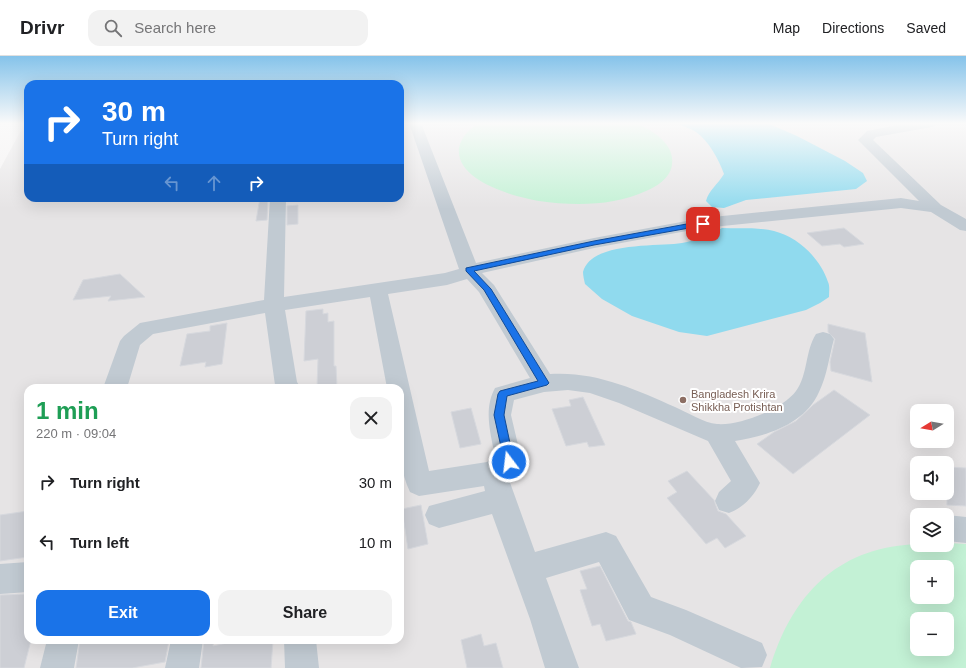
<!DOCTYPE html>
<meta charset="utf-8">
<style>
:root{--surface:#fff;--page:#f2f2f2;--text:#202124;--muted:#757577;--line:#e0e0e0;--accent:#1a73e8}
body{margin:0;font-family:Arial,sans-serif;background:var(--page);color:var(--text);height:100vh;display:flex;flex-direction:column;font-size:15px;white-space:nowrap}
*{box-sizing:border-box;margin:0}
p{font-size:13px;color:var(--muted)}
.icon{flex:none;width:22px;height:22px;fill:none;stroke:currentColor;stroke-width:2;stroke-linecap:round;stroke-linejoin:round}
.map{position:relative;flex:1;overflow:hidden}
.details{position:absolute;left:24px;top:328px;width:380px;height:260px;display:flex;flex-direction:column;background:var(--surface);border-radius:12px;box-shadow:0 4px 16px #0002}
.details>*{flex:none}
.hud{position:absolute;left:24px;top:24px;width:380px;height:122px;border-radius:12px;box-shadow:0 4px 16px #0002;background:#1a73e8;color:#fff;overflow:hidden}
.needle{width:26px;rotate:259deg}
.tools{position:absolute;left:910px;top:348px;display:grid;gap:8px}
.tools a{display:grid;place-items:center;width:44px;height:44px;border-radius:8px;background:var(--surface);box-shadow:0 4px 16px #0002;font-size:20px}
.pin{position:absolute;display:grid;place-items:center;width:34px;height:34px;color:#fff;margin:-17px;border-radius:8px;box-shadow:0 2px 6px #0006}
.me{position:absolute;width:44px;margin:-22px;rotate:345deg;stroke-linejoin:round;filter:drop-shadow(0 0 3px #0008)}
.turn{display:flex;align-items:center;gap:14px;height:84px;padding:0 12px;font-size:18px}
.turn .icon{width:52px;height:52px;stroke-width:2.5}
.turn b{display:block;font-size:28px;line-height:34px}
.lanes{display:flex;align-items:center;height:38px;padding:0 12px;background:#0003;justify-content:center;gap:20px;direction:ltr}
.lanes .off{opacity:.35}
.round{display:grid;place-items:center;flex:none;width:42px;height:42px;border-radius:12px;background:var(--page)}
.overview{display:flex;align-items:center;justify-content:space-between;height:68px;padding:0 12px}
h1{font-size:24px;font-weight:700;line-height:30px;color:#1e9e55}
.cta{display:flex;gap:8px;margin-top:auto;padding:8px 12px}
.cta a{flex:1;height:46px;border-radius:12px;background:var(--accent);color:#fff;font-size:16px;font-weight:700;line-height:46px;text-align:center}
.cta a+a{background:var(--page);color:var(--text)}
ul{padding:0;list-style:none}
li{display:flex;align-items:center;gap:12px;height:60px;padding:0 12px}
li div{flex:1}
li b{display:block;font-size:15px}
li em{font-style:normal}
header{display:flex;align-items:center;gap:24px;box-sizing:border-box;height:56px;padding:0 20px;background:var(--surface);border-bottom:1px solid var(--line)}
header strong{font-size:19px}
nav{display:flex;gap:22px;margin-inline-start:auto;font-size:14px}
.search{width:280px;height:36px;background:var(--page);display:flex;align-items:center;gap:10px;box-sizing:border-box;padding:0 14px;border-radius:12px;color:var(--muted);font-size:15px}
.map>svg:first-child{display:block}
.education{fill:#e6e4e5;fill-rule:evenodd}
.green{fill:#c3f1d5;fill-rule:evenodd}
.water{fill:#90daee}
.building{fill:#cdcfd5;stroke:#d7d9de}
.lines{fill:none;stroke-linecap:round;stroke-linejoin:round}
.minor{fill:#c1cad2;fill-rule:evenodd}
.route{fill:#1a73e8;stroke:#114b97}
.education-dot{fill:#8d6e63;stroke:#fff;stroke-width:1.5}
.labels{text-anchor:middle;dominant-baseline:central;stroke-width:4;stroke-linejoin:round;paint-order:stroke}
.education-label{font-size:11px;fill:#785e54;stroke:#fff;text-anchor:start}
</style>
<header>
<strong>Drivr</strong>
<div class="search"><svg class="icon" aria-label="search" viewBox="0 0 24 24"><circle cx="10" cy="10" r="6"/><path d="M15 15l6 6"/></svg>Search here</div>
<nav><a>Map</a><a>Directions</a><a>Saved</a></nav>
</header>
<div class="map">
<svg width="966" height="612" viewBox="0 0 966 612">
<rect width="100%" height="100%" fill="#f5f3f3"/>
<path class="education" d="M25,67H28V142H400V67H966V612H0V113ZM28,332H400V584H28ZM917,355H947V385H917ZM917,407H947V437H917ZM917,459H947V489H917ZM917,511H947V541H917ZM917,563H947V593H917Z"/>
<path class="green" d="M480,67H636C652,74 675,88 672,108C671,121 658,130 646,135C614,150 574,150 539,145C515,141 455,125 459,92C461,81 470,72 480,67Z
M947,487L966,488V612H770C790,545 831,496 905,489C919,487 932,489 947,489ZM917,511H947V541H917ZM917,563H947V593H917Z"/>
<path class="water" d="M676,67H767L797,80L845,105L863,117L867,125L856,133L746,144L724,152L712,151L706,145C709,134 718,128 724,118C719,104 709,85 696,76C690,72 682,70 676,67Z
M722,172C739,173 758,171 774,175C798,181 820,202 828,226C830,230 829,236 829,241L820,247L806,254L707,280L679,276L632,260L602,243L585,228C584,224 583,219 583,216C591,185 658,191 682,187C695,185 710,179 722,172Z"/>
<path class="building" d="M260,142H268L267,164L256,165Z
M298,149V168L287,169V150Z
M844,172L864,188L844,191L840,188L822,190L807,177Z
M120,218L145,241L108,245L111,240L73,244L83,224Z
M323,253V258L328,257V266L334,265V310H336L337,332H317L318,303L304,305L306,255Z
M227,267L222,308L205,311L206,306L180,310L187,278L210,275V270Z
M828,268L865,277L872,326L831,315L830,306L835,283L828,276Z
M834,334L870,359L793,418L757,388L774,376L796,365L813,349Z
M583,341L605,389L589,391L587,386L566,390L552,353L571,350L569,344Z
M471,352L481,388L460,392L451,356Z
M947,411L966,412V450L947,449Z
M687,415L714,444L718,455L726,458L746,480L725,492L717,482L706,488L667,442L677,436L668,425Z
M421,449L428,488L408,493L402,453Z
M28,455V501L0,505V459Z
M600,510L628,565L631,566L636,578L606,585L600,568L592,570L580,534L587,533L580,515Z
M28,538V584H31L24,612H0V539Z
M481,578L484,590L496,587L503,612H467L461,584Z
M80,584H169L165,606L132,612H76Z
M204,584H214L213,590L241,584H273L271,612H201Z"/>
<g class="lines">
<path class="minor" d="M409,67H421L476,207L594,182L703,162L901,142L919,145L858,84L867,75L872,74L909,67H938L932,71L876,81L873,84L941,149L966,163V175L960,174L931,156L901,152L703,172L594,192L482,217L494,229L550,318C595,315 635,333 675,351C687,356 704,367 717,368C739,370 783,353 796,335C808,319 805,295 816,278L823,276L830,278L834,283C829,301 827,320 819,336C805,368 767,380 735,385L760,427C754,440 743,452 729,457L719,454L715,445L719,436L731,425L708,385L619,347L590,337L568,334L544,336L514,344L511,359L522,406L518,414L508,421L535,496L606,476L616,480L651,541L686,554L762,587L767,599L762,611L741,612L670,579L629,564L599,506L546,522L579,612H545L530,563L492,458L439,472L429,468L425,459L429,450L485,435L484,430L419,440L410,436C395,405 400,366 400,332H387L370,241L285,254L297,326L301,332H276L275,329L265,257L153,278L140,289L127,332H103L120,285L124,280L140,267L264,244L270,142H286L284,241L445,217L459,213ZM467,223L479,236L530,322L495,332C483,354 491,378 495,401L487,406L429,415L388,238L447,229Z
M946,459H947L966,461V487L947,485Z
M28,506V536L0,538V508Z
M47,584H79L74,612H40Z
M171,584H203L199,612H165Z
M284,584H316L319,612H285Z"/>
</g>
<linearGradient id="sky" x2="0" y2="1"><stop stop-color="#85c3ea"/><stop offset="0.44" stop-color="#fafafa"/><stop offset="1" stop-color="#fafafa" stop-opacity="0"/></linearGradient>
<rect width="966" height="153" fill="url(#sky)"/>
<path class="route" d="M703,165L707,168L706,169L594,189L474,215L491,233L549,327L547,329L507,340L504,359L514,406L513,409H505L494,359L498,338L500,335L538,325L484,234L466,215V212L594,185Z"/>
<circle class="education-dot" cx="683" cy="344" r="4"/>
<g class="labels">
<g class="education-label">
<text x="691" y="338">Bangladesh Krira<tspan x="691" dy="13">Shikkha Protishtan</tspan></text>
</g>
</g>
</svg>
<div class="tools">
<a><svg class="needle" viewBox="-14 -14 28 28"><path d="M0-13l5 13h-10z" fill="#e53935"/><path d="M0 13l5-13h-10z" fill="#757577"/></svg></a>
<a><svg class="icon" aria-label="sound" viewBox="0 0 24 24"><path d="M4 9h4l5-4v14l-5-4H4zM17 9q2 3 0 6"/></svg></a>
<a><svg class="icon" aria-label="layers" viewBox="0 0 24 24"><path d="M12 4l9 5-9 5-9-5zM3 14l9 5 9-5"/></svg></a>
<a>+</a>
<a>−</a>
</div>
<div class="pin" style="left:703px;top:168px;background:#d93025"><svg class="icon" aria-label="arrive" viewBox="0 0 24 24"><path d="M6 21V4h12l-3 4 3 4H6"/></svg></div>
<svg class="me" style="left:509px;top:406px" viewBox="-20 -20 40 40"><circle r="17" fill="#1a73e8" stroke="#fff" stroke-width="3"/><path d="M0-11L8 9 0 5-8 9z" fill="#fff"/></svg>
<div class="hud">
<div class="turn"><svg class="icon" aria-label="right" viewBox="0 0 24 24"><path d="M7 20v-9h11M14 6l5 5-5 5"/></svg><div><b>30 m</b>Turn right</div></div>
<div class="lanes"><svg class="icon off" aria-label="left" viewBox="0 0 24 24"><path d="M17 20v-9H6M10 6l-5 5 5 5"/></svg><svg class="icon off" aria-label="ahead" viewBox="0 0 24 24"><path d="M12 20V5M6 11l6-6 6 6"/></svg><svg class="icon" aria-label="right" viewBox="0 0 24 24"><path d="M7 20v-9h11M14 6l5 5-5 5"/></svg></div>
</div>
<section class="details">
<div class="overview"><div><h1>1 min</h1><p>220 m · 09:04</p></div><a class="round"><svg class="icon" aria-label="close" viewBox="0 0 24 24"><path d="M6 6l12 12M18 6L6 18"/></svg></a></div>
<ul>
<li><svg class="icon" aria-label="right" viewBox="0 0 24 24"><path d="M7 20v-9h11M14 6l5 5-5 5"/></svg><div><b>Turn right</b></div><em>30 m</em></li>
<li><svg class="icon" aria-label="left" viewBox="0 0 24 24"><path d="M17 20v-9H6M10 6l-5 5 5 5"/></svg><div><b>Turn left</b></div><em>10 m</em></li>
</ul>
<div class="cta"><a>Exit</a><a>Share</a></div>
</section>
</div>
